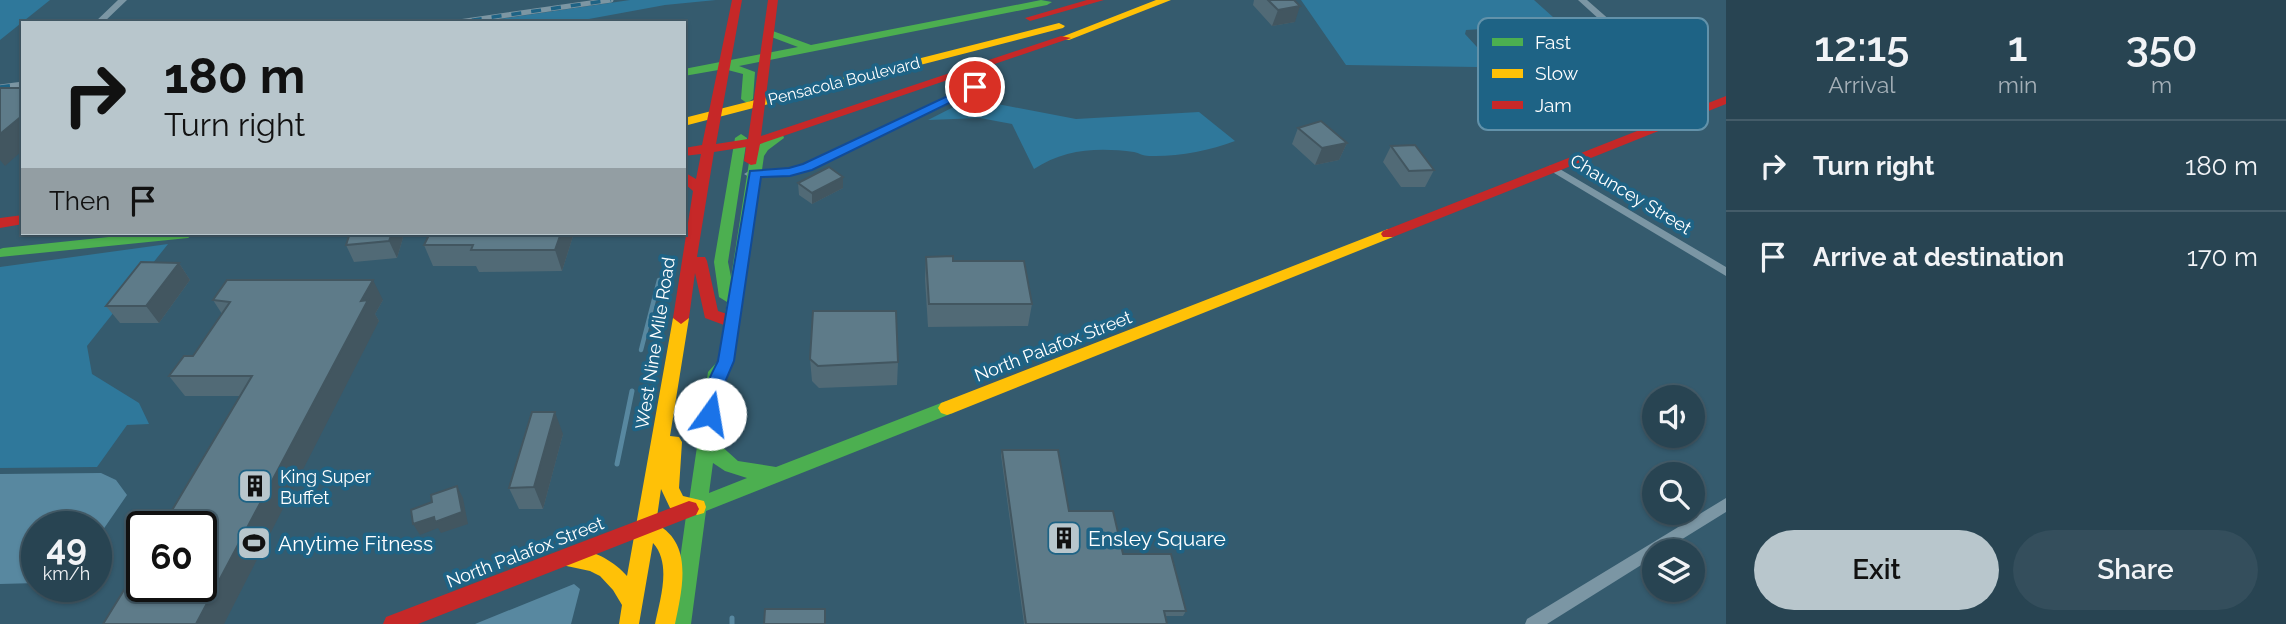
<!DOCTYPE html>
<style>
:root{--surface:#284452;--page:#344e5c;--text:#f1f3f6;--muted:#a5b0b8;--line:#445c69;--accent:#b8c6cc}
body{margin:0;font-family:Raleway,sans-serif;background:var(--page);color:var(--text);height:100vh;display:flex;flex-direction:column;font-size:26px;white-space:nowrap}
*{box-sizing:border-box;margin:0}
p{font-size:23px;color:var(--muted)}
.icon{flex:none;width:38px;height:38px;fill:none;stroke:currentColor;stroke-width:2;stroke-linecap:round;stroke-linejoin:round}
.map{position:relative;flex:1;overflow:hidden}
.panel{display:flex;flex-direction:column;background:var(--surface);width:560px}
.panel>*{flex:none}
.hud{position:absolute;left:21px;top:21px;width:665px;height:214px;border-radius:0px;box-shadow:0 2px 5px #0004,0 0 0 2px var(--line);background:#b8c6cc;color:#111;overflow:hidden}
.buttons{position:absolute;left:1642px;top:385px;display:grid;gap:14px}
.buttons a{display:grid;place-items:center;width:63px;height:63px;border-radius:50%;background:var(--surface);box-shadow:0 2px 5px #0004,0 0 0 2px var(--line);font-size:35px}
.speed{position:absolute;left:21px;top:511px;display:flex;gap:14px;font-size:35px;font-weight:700;text-align:center}
.speed>*{display:grid;place-content:center;width:91px;height:91px;border-radius:50%;background:var(--surface);box-shadow:0 2px 5px #0004,0 0 0 2px var(--line);line-height:1}
.speed small{font-size:18px;font-weight:400}
.speed .limit{border:4px solid #111;border-radius:10px;background:#fff;color:#111}
.pin{position:absolute;display:grid;place-items:center;width:60px;height:60px;color:#fff;margin:-30px;border:4px solid #fff;border-radius:50%;box-shadow:0 2px 7px #0007}
.me{position:absolute;width:77px;margin:-38px;rotate:13deg;stroke-linejoin:round;filter:drop-shadow(0 0 5px #0008)}
.turn{display:flex;align-items:center;gap:24px;height:147px;padding:0 28px;font-size:32px}
.turn .icon{width:91px;height:91px;stroke-width:2.5}
.turn b{display:block;font-size:49px;line-height:60px}
.then{display:flex;align-items:center;height:66px;padding:0 28px;background:#0003;gap:14px;font-size:26px}
.eta{display:flex;justify-content:space-evenly;align-items:center;height:119px;text-align:center}
.eta b{font-size:42px;font-weight:600;line-height:49px}
.primary-button{display:flex;gap:14px;margin-top:auto;padding:14px 28px}
.primary-button a{flex:1;height:80px;border-radius:42px;background:var(--accent);color:#111;font-size:28px;font-weight:600;line-height:80px;text-align:center}
.primary-button a+a{background:var(--page);color:var(--text)}
ul{padding:0;list-style:none}
li{display:flex;align-items:center;gap:21px;height:91px;padding:0 28px;border-top:2px solid var(--line)}
li div{flex:1}
li b{display:block;font-size:26px}
li em{font-style:normal}
main{display:flex;flex:1;min-height:0}
.map>svg:first-child{display:block}
.green{fill:#2f789b;fill-rule:evenodd}
.water{fill:#5888a0}
.lines{fill:none;stroke-linecap:round;stroke-linejoin:round}
.stream-far1{stroke:#5888a0;stroke-width:4.5}
.stream{stroke:#5888a0;stroke-width:5}
.street{fill:#7b96a4;fill-rule:evenodd}
.fast{fill:#4caf50;fill-rule:evenodd}
.slow{fill:#ffc107;fill-rule:evenodd}
.jam{fill:#c62828;fill-rule:evenodd}
.rail-casing{stroke:#7c96a3;stroke-width:5}
.rail{stroke:#1e6385;stroke-width:3.5;stroke-dasharray:10;stroke-linecap:butt}
.wall{fill:#516a76}
.shaded-wall{fill:#425660}
.building{fill:#5e7b89;stroke:#425660;stroke-width:2}
.route{fill:#1a73e8;stroke:#114b97;stroke-width:2}
.labels{text-anchor:middle;dominant-baseline:central;stroke-width:7;stroke-linejoin:round;paint-order:stroke}
.far-street-label{font-size:16px;fill:#fff;stroke:#1e6385}
.street-label{font-size:18px;fill:#fff;stroke:#1e6385}
.poi-label{font-size:18px;fill:#fff;stroke:#1e6385;text-anchor:start}
.near-poi-label{font-size:21px;fill:#fff;stroke:#1e6385;text-anchor:start}
.key{fill:#1e6385;stroke:#6292aa;stroke-width:2}
.key-label{font-size:19px;fill:#fff}
</style>
<main>
<div class="map">
<svg width="1726" height="624" viewBox="0 0 1726 624">
<rect width="100%" height="100%" fill="#355b6e"/>
<path class="green" d="M0,0H50L0,40Z
M630,0H716L665,5L567,23H472Z
M1301,0H1534L1611,69L1346,65ZM1513,27L1534,44L1532,57L1488,59L1465,34L1466,30Z
M975,96L982,101L1076,119L1199,112L1235,141C1209,151 1177,157 1149,156C1143,156 1139,153 1134,152C1098,147 1064,149 1034,169L1012,124L980,118L928,120Z
M168,244L87,346L92,374L139,403L149,424L127,425L97,467L0,468V267Z"/>
<path class="water" d="M101,473L116,480L127,495L96,540V527H37V583L0,584V474Z
M574,584L580,589L571,624H475Z"/>
<g class="lines">
<path class="stream-far1" d="M641,350L659,280"/>
<path class="stream" d="M617,464L632,391
M732,618V624"/>
<path class="street" d="M118,0H127L103,23H94Z
M1578,0H1587L1628,36V40H1622Z
M998,74L1001,75V79L811,169L790,175L749,177L744,174L749,171L789,169L803,165Z
M1553,165L1726,267V276L1549,170V166Z
M1726,498V512L1663,551H1654V557L1547,624H1525L1527,619Z"/>
<path class="fast" d="M1041,0L1052,2L1047,5L739,66L755,72L753,99L747,103L741,99L743,74L724,69L684,76V69L798,47L766,35L764,33L770,30L811,45Z
M741,134L747,138L728,262L731,277L750,156C758,145 768,133 783,135L784,138L768,150L764,156L734,361L722,387L716,440L718,443L738,461L776,467L941,403L947,401L953,403L956,408L953,413L706,511L691,624H671L686,516L679,509L682,503L689,501L708,372L718,361L727,302L719,297L714,262L735,138ZM713,463L725,471L747,478L709,493Z
M147,233H195L188,238L0,257V249L3,248Z"/>
<path class="slow" d="M1156,0H1171L1069,40L1059,38Z
M1059,23L1065,26L1063,28L684,126V118Z
M1388,229L1393,231L1395,234L1393,237L953,413L947,415L941,413L938,408L941,403Z
M681,312L689,318L670,436L679,437L682,442L679,488L683,496L704,501L706,507L704,513L697,515L670,508L661,489L656,524C694,543 682,590 675,624H655C660,599 672,564 653,543L639,624H619L622,605L613,590L600,576L590,571L562,565L559,559L562,553C585,544 612,559 627,576L673,318Z"/>
<path class="jam" d="M732,0H742L716,144L748,139L768,0H778L761,136L1061,36L1071,38L760,144L756,164L751,165L744,161L746,147L714,152L697,257H705L707,261L718,311L730,315L732,319L724,325L705,318L695,273L689,318L681,324L673,318L693,191L684,183V172L696,179L701,154L684,156V148L702,145Z
M1087,0H1104L1030,21L1025,18Z
M1726,96V104L1393,237H1383L1381,234L1383,231Z
M23,215V224L0,228V218Z
M689,501L696,503L699,509L696,515L418,624H383L386,617Z"/>
<g class="rail-casing">
<path id="rail" d="M452,23L611,0
M0,87L23,84"/>
</g>
<use href="#rail" class="rail"/>
</g>
<path class="wall" d="M1254,0H1294L1295,22L1272,26L1253,5Z
M1298,128L1347,143L1339,160L1315,165L1292,144Z
M1391,146L1434,170L1425,187H1401L1383,162Z
M798,183L843,188L812,204L799,195Z
M350,233H400L403,238L397,258L354,262L346,245Z
M574,233L562,271L479,272L476,266H433L424,245Z
M926,257L953,261L1032,304L1028,326L928,327L925,279Z
M179,263L190,280L159,323H120L106,306Z
M213,300H383L375,314L379,321L142,561L240,396H185L169,376L193,356L222,314Z
M810,359L898,362L897,385L819,388L812,381Z
M563,434L543,509H519L509,488Z
M1002,450L1069,511L1123,554L1186,611L1183,616H1166L1167,624H1024L1001,455Z"/>
<path class="shaded-wall" d="M1300,6L1295,22L1272,26L1278,10Z
M23,115V150L5,166L0,160V134Z
M1347,143L1339,160L1315,165L1322,148Z
M843,177V188L812,204V193Z
M392,233H400L403,238L397,258L389,241Z
M561,233H574L562,271L555,250Z
M179,263L190,280L159,323L146,306Z
M373,280L383,300L375,314L379,321L224,624H196Z
M555,412L563,434L543,509L534,487Z
M457,486L463,498L468,524L441,533L438,528L420,535L413,524Z"/>
<path class="building" d="M1268,0H1294L1300,6L1278,10Z
M0,88H23V115L0,134Z
M1321,121L1347,143L1322,148L1298,128Z
M1415,145L1434,170L1409,171L1391,146Z
M829,167L843,177L812,193L798,183Z
M350,233H392L389,241L346,245Z
M430,233H561L555,250H471L473,245H424Z
M953,256V261H1024L1032,304H929L926,257Z
M141,262L179,263L146,306H106Z
M227,280H373L361,301L368,300L196,624H103L142,561V586H201V527H162L252,376H169L184,356H193L230,302L213,300Z
M813,311H896L898,362L818,366L810,359Z
M532,412H555L534,487L509,488Z
M1002,450H1058L1069,511H1113L1123,554H1171L1186,611H1164L1167,624H1026Z
M457,486L462,512L435,522L434,517L413,524L411,510L432,502L431,495Z
M765,609H825V624H764Z"/>
<path class="route" d="M971,85L982,87L812,170L790,176L761,177L734,361L722,389L716,419H704C696,401 710,377 718,361L750,171L789,168L803,164Z"/>
<defs>
<g id="building-square" transform="scale(1.75)"><rect x="-9" y="-9" width="18" height="18" rx="4" fill="#b8c6cc" stroke="#1e6385"/><path d="M-4-6H4V6H1V3H-1V6H-4ZM-2.5-4.3h1.7v1.8h-1.7ZM.8-4.3h1.7v1.8H.8ZM-2.5-1h1.7V.8h-1.7ZM.8-1h1.7V.8H.8Z" fill="#111"/></g>
<g id="stadium-square" transform="scale(1.75)"><rect x="-9" y="-9" width="18" height="18" rx="4" fill="#b8c6cc" stroke="#1e6385"/><path d="M0-5a6.5 5 0 1 0 0 10a6.5 5 0 1 0 0-10ZM-3.5-1.8h7v3.6h-7Z" fill="#111"/></g>
</defs>
<g fill-rule="evenodd">
<use href="#building-square" x="255" y="486"/>
<use href="#building-square" x="1064" y="538"/>
<use href="#stadium-square" x="254" y="543"/>
</g>
<g class="labels">
<g class="far-street-label">
<text transform="translate(844 81) rotate(-14)">Pensacola Boulevard</text>
</g>
<g class="street-label">
<text transform="translate(1631 194) rotate(31)">Chauncey Street</text>
<text transform="translate(655 343) rotate(-81)">West Nine Mile Road</text>
<text transform="translate(1053 346) rotate(-21)">North Palafox Street</text>
<text transform="translate(525 552) rotate(-21)">North Palafox Street</text>
</g>
<g class="poi-label">
<text x="280" y="476">King Super<tspan x="280" dy="21">Buffet</tspan></text>
</g>
<g class="near-poi-label">
<text x="1088" y="538">Ensley Square</text>
<text x="278" y="543">Anytime Fitness</text>
</g>
</g>
<rect x="1478" y="18" width="230" height="112" rx="10" class="key"/>
<rect x="1492" y="38" width="31" height="8" fill="#4caf50"/>
<rect x="1492" y="69" width="31" height="9" fill="#ffc107"/>
<rect x="1492" y="101" width="31" height="8" fill="#c62828"/>
<g class="key-label">
<text x="1535" y="49">Fast</text>
<text x="1535" y="80">Slow</text>
<text x="1535" y="112">Jam</text>
</g>
</svg>
<div class="buttons">
<a><svg class="icon" aria-label="sound" viewBox="0 0 24 24"><path d="M4 9h4l5-4v14l-5-4H4zM17 9q2 3 0 6"/></svg></a>
<a><svg class="icon" aria-label="search" viewBox="0 0 24 24"><circle cx="10" cy="10" r="6"/><path d="M15 15l6 6"/></svg></a>
<a><svg class="icon" aria-label="layers" viewBox="0 0 24 24"><path d="M12 4l9 5-9 5-9-5zM3 14l9 5 9-5"/></svg></a>
</div>
<div class="speed"><div>49<small>km/h</small></div><div class="limit">60</div></div>
<div class="pin" style="left:975px;top:87px;background:#d93025"><svg class="icon" aria-label="arrive" viewBox="0 0 24 24"><path d="M6 21V4h12l-3 4 3 4H6"/></svg></div>
<svg class="me" style="left:710px;top:414px" viewBox="-20 -20 40 40"><circle r="19" fill="#fff"/><path d="M0-13L10 11 0 6-10 11z" fill="#1a73e8"/></svg>
<div class="hud">
<div class="turn"><svg class="icon" aria-label="right" viewBox="0 0 24 24"><path d="M7 20v-9h11M14 6l5 5-5 5"/></svg><div><b>180 m</b>Turn right</div></div>
<div class="then">Then<svg class="icon" aria-label="arrive" viewBox="0 0 24 24"><path d="M6 21V4h12l-3 4 3 4H6"/></svg></div>
</div>
</div>
<section class="panel">
<div class="eta">
<div><b>12:15</b><p>Arrival</p></div>
<div><b>1</b><p>min</p></div>
<div><b>350</b><p>m</p></div>
</div>
<ul>
<li><svg class="icon" aria-label="right" viewBox="0 0 24 24"><path d="M7 20v-9h11M14 6l5 5-5 5"/></svg><div><b>Turn right</b></div><em>180 m</em></li>
<li><svg class="icon" aria-label="arrive" viewBox="0 0 24 24"><path d="M6 21V4h12l-3 4 3 4H6"/></svg><div><b>Arrive at destination</b></div><em>170 m</em></li>
</ul>
<div class="primary-button"><a>Exit</a><a>Share</a></div>
</section>
</main>
